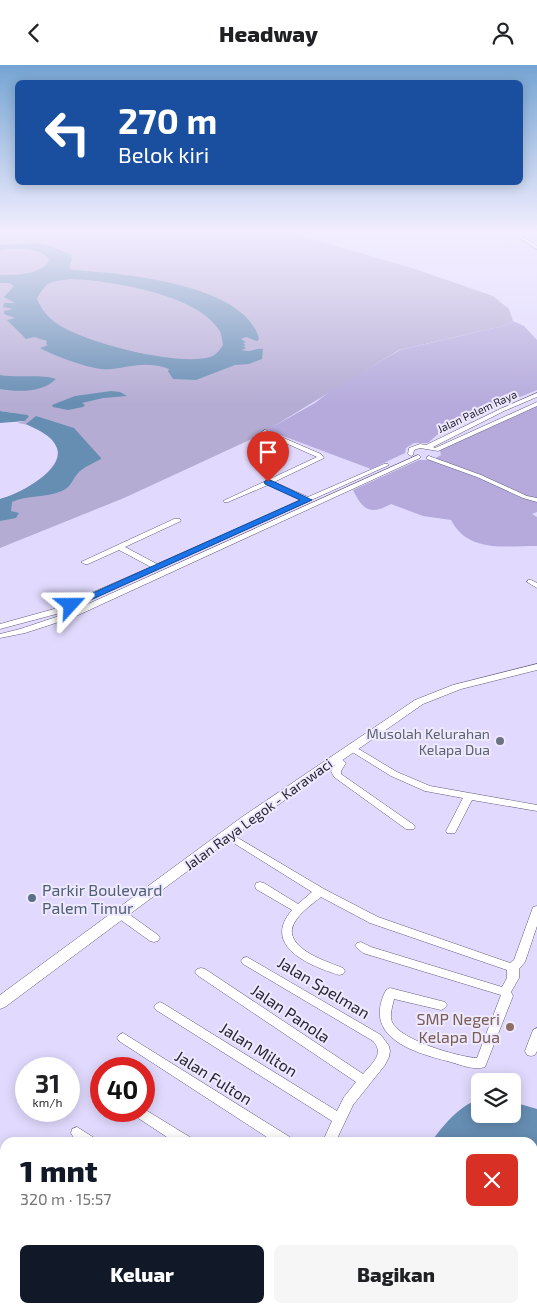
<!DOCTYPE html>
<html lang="id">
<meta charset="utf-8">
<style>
:root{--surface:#fff;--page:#f6f6f6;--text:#202124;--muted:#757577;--accent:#111827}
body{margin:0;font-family:"Exo 2",sans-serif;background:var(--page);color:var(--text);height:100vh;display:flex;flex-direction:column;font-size:19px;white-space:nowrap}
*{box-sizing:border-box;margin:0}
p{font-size:16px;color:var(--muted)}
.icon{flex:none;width:28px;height:28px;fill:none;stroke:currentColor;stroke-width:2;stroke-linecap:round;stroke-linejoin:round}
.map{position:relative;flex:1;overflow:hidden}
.details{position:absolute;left:0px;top:1072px;width:538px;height:176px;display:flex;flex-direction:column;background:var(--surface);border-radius:15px 15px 0 0;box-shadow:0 2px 12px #0003}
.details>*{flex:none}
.top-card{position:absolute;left:15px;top:15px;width:508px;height:105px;border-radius:8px;box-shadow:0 2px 12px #0003;background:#1a4fa0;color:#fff;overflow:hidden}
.fabs{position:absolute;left:471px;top:1008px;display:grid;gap:10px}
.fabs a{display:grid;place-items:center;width:50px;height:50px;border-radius:8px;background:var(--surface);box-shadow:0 2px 12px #0003;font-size:25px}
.speed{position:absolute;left:15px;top:992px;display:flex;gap:10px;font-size:25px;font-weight:700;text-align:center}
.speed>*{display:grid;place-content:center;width:65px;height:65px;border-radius:50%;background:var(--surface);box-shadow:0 2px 12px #0003;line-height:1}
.speed small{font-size:12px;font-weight:400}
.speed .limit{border:8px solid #d22;background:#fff;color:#111}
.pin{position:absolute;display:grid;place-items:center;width:42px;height:42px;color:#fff;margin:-51px -21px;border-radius:50% 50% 50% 0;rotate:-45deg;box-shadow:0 0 5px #0007}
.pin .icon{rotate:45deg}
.me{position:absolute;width:55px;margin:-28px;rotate:66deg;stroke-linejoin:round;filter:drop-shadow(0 0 4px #0008)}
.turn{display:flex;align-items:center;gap:18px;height:105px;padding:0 20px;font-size:22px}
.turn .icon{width:65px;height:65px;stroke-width:2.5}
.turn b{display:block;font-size:35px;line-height:42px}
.round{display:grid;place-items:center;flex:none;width:52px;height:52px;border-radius:8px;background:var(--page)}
.overview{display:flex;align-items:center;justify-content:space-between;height:85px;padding:0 20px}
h1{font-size:30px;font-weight:800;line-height:38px;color:var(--accent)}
.cta{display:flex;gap:10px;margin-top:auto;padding:10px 20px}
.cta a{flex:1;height:58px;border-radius:8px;background:var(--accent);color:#fff;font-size:20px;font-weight:800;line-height:58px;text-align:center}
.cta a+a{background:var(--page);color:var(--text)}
header{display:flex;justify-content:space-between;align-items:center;height:65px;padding:0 20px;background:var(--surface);font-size:22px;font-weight:800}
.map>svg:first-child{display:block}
.green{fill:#b5acd3}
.forest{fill:#b5aadb}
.water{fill:#668db2;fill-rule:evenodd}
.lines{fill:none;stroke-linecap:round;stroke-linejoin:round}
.minor-casing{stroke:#635b7a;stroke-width:1}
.major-casing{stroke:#635b7a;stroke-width:1}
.minor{fill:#fff;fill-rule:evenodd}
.major{fill:#fff;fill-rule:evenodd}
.route{fill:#1a73e8;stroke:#114b97}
.worship-dot{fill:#6b7280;stroke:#eee9ff;stroke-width:2}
.service-dot{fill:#5c6f8a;stroke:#eee9ff;stroke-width:2}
.education-dot{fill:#8d6e63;stroke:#eee9ff;stroke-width:2}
.labels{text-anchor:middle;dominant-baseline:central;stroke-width:4;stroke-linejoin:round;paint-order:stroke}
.far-street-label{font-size:11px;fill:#282532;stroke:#eee9ff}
.worship-label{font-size:14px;fill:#5b616d;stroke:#eee9ff;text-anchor:end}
.street-label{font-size:14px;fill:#282532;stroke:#eee9ff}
.near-service-label{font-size:16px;fill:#4e5e75;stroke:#eee9ff;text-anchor:start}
.near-street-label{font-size:16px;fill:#282532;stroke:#eee9ff}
.near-education-label{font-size:16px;fill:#785e54;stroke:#eee9ff;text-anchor:end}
</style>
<header><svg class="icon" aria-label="back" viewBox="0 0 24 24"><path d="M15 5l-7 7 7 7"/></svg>Headway<svg class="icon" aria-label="person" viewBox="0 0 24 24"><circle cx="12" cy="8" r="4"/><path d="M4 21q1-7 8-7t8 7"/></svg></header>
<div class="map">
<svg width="537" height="1248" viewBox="0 0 537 1248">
<rect width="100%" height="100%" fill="#e1dafe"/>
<path class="green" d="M0,165H269L288,167L412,203L493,231L509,244L513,256L503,261L399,285L256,372L124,433L0,483V434C23,429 84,394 45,369C36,363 28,359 17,358L25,356L13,348L0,346Z"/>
<path class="forest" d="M513,256L524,261L537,275V325L467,354L437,370L428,378H414L406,383L405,388L371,404L267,365L315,338L333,324L400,285L503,261Z
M537,341V447L532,449L537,452V481C505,481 468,488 451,455L423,451L391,439C371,450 363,446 353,425L419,395H432L441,390L440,386L442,383Z"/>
<path class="water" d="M35,178L51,181L71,190L72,194L69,202L72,205C119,208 245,218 259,274L257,276L246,272L241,274L246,277L243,278L246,280L243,281L246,283L242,285C250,288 255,283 263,284L262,294L249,299L235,300L196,315L173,314L168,306L169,304C149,296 132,301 112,304C95,307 55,291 40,283L48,280L46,279L47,276L34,272L26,274L7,255L15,253L4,249V246L13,244L3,242L4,238H15L4,232L14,221L9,218H0V210C13,210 45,210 49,194C39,182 15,183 0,185V180ZM72,214C111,216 197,229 219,265C222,269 222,275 223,280C220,284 218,288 213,291C181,303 87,278 59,260C48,253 42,245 37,234C46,216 52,216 72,214Z
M0,310C16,313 44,309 56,314C42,328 18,327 0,324Z
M111,326L120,327L127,331L103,333L82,338L85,340L83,342L68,345L53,342L52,340L75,331Z
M0,346L27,350L29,351L25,356L0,358Z
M36,351L74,363L101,393V394C94,398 86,401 80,406C72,413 73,421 62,426C45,433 27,430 12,437L11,446L19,448L16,453L0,456V434C17,430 66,405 57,383C52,370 38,365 26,359Z
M480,1034V1049H512L513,1037L537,1044V1248H395L393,1244H532V1078L431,1077C444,1060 458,1041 480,1034Z"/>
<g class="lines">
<g class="minor-casing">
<path id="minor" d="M507,165H512L537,181V184Z
M537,328V332L504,346L433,382L435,383L535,338L537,337V341L438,386L420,383L414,385L413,390L411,391L408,389L409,383L420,379L426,380L500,344Z
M265,365L321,389L324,393L274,417L308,432L384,399H388L389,400L60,548L0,564V559L54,544L151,502L119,485L88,499H85L81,497L174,454H180L181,456L125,482L157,499L302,435L268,420L228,437H224L223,436L317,392L263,368L262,367Z
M418,390L420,391V393L74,552L25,568L0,573V569L20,564L68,548Z
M429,391L481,410L527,431L537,433V437L523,433L477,412L427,394V392Z
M528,515H531L537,518V523L527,517Z
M352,680L397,707L430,721L537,740V746L472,735L455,768H447L446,766L463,733L425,726L391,711L349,685L347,683Z
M335,690L338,691L346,698L341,706V709L414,760L415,762L414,764H406L334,712L331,706L336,699L330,693Z
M228,767L324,824L378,852L510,898L514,895L532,845L533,842L537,841V861L525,897L519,904V913L511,927L513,931L485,1002C473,1006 459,999 447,996C412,987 362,972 386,925L390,923L445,937L447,940L445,943L441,945L394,934C393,940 389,950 392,957C400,975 458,992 477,993L501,930L363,888L355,881L357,878L361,877L371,882L502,922L507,913V905L370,858L321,832C312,839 294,852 292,864C289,885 328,897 343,903L345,906L343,909L339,910C310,901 261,881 292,845L256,824L255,821L256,818L260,817L264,818L298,839L312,827L224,772L223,770L224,768Z
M122,846L126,847L158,870L160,873L158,876L154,877L150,876L118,853L117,850L118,847Z
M247,892L381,970L389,981L390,986L389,992L385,1000L353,1040L335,1078H322L332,1056L156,945L154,942L156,939L160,937L164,939L337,1046L344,1032L356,1017L197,910L195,907L197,904L201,903L205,904L363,1009C372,998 385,989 373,976L243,899L241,896L243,893Z
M537,963V986L535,990L531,991L527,990L525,986L533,965Z
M123,968L293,1074L294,1078H276L119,976L117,973L119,970Z
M144,1044L193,1074L194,1078H176L138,1053L137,1049L138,1046H144Z
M77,1062L96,1074L97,1078C86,1078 76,1079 71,1068L72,1064Z
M0,1225L5,1227V1242L0,1240Z
M13,1244H33L34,1248H14Z
M213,1244H232L233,1248H214Z
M294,1244H308L309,1248H295Z"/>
</g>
<g class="major-casing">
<path id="major" d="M537,599V605L461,624L423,639L252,758L5,942L0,944V930L242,752L415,635L453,620Z"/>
</g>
<use href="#minor" class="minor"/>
<use href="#major" class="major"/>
</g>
<linearGradient id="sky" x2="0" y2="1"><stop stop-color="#74a4d2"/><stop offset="0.49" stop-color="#f2eeff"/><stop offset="1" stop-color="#f2eeff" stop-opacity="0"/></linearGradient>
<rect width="537" height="339" fill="url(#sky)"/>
<path class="route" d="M268,414L312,435L75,542L71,543L66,540L300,435L265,419L264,417Z"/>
<circle class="worship-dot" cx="500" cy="676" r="5"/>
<circle class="service-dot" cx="32" cy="833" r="5"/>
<circle class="education-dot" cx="510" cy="962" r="5"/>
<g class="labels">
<g class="far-street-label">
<text transform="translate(477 346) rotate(-25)">Jalan Palem Raya</text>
</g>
<g class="worship-label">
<text x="490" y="668">Musolah Kelurahan<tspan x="490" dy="16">Kelapa Dua</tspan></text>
</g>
<g class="street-label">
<text transform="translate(258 749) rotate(-36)">Jalan Raya Legok - Karawaci</text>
</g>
<g class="near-service-label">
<text x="42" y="824">Parkir Boulevard<tspan x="42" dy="18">Palem Timur</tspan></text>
</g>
<g class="near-street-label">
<text transform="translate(324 922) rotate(31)">Jalan Spelman</text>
<text transform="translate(291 948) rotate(34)">Jalan Panola</text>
<text transform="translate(259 984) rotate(32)">Jalan Milton</text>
<text transform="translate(214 1012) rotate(32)">Jalan Fulton</text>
</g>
<g class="near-education-label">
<text x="500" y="953">SMP Negeri<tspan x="500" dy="18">Kelapa Dua</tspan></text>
</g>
</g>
</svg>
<div class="fabs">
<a><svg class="icon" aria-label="layers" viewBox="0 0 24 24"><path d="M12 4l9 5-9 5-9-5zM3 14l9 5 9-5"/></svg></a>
</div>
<div class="speed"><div>31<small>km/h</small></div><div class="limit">40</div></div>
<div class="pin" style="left:268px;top:417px;background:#d93025"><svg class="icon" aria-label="arrive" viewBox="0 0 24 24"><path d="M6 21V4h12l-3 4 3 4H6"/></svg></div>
<svg class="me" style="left:71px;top:540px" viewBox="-20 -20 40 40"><path d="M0-17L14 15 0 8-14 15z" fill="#1a73e8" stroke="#fff" stroke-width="4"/></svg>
<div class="top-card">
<div class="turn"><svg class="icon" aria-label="left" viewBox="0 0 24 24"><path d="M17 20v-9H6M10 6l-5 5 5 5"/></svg><div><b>270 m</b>Belok kiri</div></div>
</div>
<section class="details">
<div class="overview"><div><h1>1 mnt</h1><p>320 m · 15:57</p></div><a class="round" style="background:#d93025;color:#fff"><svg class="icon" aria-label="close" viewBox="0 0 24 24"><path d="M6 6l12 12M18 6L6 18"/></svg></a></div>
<div class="cta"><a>Keluar</a><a>Bagikan</a></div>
</section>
</div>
